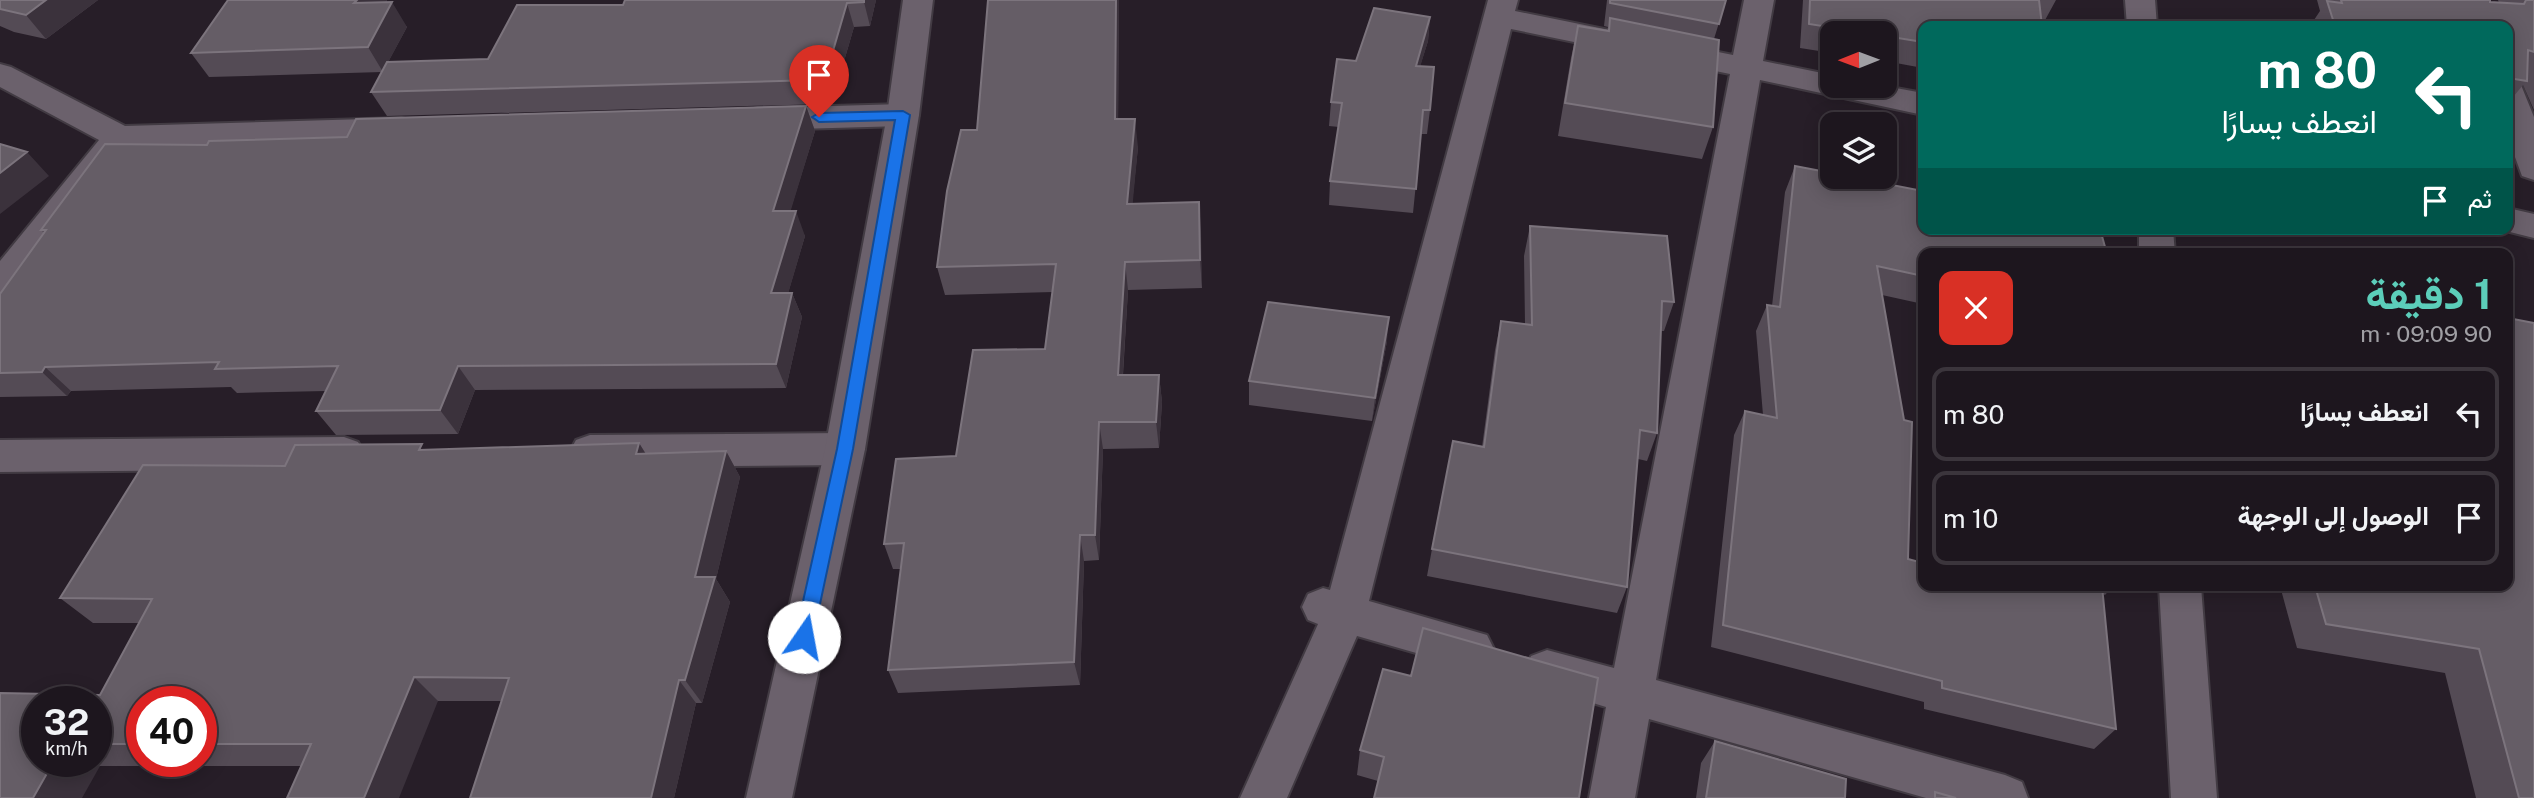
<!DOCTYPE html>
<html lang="ar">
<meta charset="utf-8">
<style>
:root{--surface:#1d161e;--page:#251f27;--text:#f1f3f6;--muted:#a09fa4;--line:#3b353c;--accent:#5cceba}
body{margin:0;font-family:"Public Sans",Vazirmatn,sans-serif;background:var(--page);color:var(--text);direction:rtl;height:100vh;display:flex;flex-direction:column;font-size:26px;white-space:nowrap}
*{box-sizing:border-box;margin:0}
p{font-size:23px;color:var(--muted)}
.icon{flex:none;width:38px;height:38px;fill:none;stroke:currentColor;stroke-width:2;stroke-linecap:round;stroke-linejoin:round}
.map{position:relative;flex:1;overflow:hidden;direction:ltr}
.drawer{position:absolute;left:1918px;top:248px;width:595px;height:343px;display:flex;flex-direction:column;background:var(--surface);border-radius:14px;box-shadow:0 4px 18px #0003,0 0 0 2px var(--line);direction:rtl}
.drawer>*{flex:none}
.banner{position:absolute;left:1918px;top:21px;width:595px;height:214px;border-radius:14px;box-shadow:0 4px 18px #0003,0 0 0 2px var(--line);direction:rtl;background:#00695c;color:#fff;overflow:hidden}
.needle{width:46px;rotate:269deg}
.fabs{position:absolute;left:1820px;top:21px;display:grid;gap:14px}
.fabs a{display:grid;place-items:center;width:77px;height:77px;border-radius:14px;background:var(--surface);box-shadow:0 4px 18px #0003,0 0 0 2px var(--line);font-size:35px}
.speed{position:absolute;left:21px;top:686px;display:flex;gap:14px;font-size:35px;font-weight:700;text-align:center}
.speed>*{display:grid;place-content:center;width:91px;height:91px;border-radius:50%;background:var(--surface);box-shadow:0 4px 18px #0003,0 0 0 2px var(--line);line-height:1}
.speed small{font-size:18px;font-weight:400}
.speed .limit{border:10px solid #d22;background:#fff;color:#111}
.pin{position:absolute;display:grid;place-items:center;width:60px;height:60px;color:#fff;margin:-72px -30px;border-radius:50% 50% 50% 0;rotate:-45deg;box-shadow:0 0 7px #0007}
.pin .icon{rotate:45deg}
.me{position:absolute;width:77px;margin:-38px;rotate:12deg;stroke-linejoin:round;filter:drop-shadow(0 0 5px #0008)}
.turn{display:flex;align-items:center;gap:24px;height:147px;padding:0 21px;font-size:32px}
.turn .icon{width:91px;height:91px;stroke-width:2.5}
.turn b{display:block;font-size:49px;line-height:60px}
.then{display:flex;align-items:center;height:66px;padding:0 21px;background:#0003;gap:14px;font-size:26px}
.round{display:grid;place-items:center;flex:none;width:74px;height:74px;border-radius:14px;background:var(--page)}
.overview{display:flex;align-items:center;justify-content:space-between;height:119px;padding:0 21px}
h1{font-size:42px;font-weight:700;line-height:52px;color:var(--accent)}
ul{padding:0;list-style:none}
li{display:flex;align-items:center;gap:21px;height:94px;margin:0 14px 10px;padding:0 7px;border:4px solid var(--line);border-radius:14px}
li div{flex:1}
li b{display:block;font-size:26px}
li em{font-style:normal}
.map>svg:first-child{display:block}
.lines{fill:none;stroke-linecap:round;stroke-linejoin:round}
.minor-casing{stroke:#423b43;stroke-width:4}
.tertiary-casing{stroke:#423b43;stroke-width:4}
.minor{fill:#6b616c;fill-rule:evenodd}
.tertiary{fill:#6b616c;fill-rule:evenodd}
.wall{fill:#544b55;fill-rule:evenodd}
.shaded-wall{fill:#3b323c}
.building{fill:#655d66;stroke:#7c747d;stroke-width:2}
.route{fill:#1a73e8;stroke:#114b97;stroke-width:2}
</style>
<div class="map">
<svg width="2534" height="798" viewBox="0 0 2534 798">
<rect width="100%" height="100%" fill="#271e28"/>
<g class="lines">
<g class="minor-casing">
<path id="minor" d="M1488,0H1518L1515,11L1733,55L1744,0H1774L1763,61L1832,75V86H1885L1923,93V115L1760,80L1656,680L2005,775L2022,782L2028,798H1926L1649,719L1635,798H1589L1606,707L1531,684L1525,670L1531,656L1547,650L1614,668L1730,74L1511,29L1369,601L1487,635L1494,649L1487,663L1472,669L1357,636L1287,798H1240L1318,624L1308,620L1302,607L1308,594L1323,588L1330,590Z
M2125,0H2155L2157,26H2127Z
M0,64L11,67L125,126L401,118L413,121L417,129L413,137L401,140L129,148L13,295L0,299V261L99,140L0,87Z
M2508,77L2519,80L2534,117V180L2522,176L2508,138Z
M903,104L914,107L919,115L914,123L903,126L758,130L746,127L742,119L746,111L758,108Z
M2508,208L2534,214V238L2498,229H2508Z
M2139,229H2173L2175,254H2139Z
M845,433L859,438L865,449L859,460L845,465L590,467L576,462L570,451L576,440L590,435Z
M344,437L358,442L364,453L358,464L344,469L0,472V440Z
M2159,586H2201L2217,798H2171Z"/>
</g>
<g class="tertiary-casing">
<path id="tertiary" d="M903,0H933L919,115L865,449L792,798H746L825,449L887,115Z"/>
</g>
<use href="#minor" class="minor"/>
<use href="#tertiary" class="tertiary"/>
</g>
<path class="wall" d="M0,0H98L46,39L14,32L0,26Z
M387,0L386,3L407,27L388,62L488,59L623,5L876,0L870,26L854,27L835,92H826L823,104L387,116L371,92L382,72L209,77L191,53Z
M1119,0L1118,119L1138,147L1132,204L1199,202L1202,288L1128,290L1123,375H1159L1162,402L1159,448L1103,449L1099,560L1084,561L1080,685L898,693L888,670L901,569H893L884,544L1045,349L1053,292L945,295L937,267L977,130Z
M1607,0H1726L1714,39L1713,127L1702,159L1558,136L1571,58L1578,26L1607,30L1608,27L1604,26Z
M1803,0H2056L2044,22L1923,26V68L1885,61V33H1832V53L1800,48Z
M2317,0H2490V2L2499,3L2498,0H2534V110L2523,85L2508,103V26H2310L2320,11Z
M1430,17L1428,41L1420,66L1430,110L1427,134H1421L1413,213L1329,205L1330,181L1339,127L1329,126L1331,102Z
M806,106L815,131L790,211L805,236L788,293H792L802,317L786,388L475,390L458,434L336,435L316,411L326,391L237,393L231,387L71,391L67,396L0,397V294L44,233L41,230L207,145L347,137Z
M1795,166L1923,254V304L1882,295L1908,559L1923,586H2113L2105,595L2103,594L2116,729L2094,749L1924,709V702L1711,647L1734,435L1745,411L1763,415L1756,331L1767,305L1772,306L1785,192Z
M1530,226L1674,302L1664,331H1661L1657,433L1647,461L1638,459L1627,587L1617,613L1427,576L1432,549L1482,447L1495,350L1501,321L1525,324L1524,256Z
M1387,341L1372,421L1249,405V381Z
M639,443L646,454L726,451L740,477L716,579L730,602L702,703H696L674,798H470L501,701H438L301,766H100L0,798L100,695L139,623H93L60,598L285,466L426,450ZM96,702V761H37ZM142,702H201V761H142Z
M2280,586H2508L2534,798H2476L2445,673L2297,648Z
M1715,741L1845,798H1696L1701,763Z
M1360,750L1579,798L1378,781L1357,775Z"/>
<path class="shaded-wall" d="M46,0H98L46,39L26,15Z
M357,0H387L369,28L354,3Z
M864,0H876L870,26L864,2Z
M1116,0H1119L1118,147L1115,119Z
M392,2L407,27L383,72L368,47Z
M847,3L854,27L835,92L828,68Z
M1430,17L1428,41L1413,90L1416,66Z
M819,68L826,92L823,104L815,80Z
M806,106L815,131L783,236L773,211Z
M1135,119L1138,147L1130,232L1127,204Z
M27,152L49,176L0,214V173Z
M1199,202L1201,230L1202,288L1200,260Z
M796,211L805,236L781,318L771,293Z
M1125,262L1128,290L1121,402L1118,375Z
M792,293L802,317L786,388L776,364Z
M1389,317L1387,341L1372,421L1375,398Z
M458,366L475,390L458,434L440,410Z
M45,367L71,391L67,396L42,372Z
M1159,375L1162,402L1159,448L1156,422Z
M1099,422L1103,449L1099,560L1095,535Z
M639,443L655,469L636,454Z
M726,451L740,477L716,579L730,602L702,703L685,680L695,577Z
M1080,535L1084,561L1080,685L1074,662Z
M414,677L438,701L399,798H364Z
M679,680L696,703L674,798H651Z
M54,761H93L100,766L82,798H33Z"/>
<path class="building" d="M0,0H46L26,15L0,9Z
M228,0H357L354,3L392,2L368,47L191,53Z
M625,0H864V2L847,3L828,68H819L815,80L371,92L387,62L488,59L517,5H623Z
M988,0H1116L1115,119H1135L1127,204L1199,202L1200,260L1125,262L1118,375H1159L1156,422H1099L1095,535H1080L1074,662L888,670L904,543L884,544L896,459L956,456L973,350L1045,349L1056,264L937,267L947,191L961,130H977Z
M1610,0H1726L1719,24L1610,3Z
M1810,0H2039L2042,26H1923V42L1885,36V33H1867L1809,24Z
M2341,0H2490V2L2524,4L2526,0H2534V52L2528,50L2527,81L2508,78V26H2335L2327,1L2342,3Z
M1374,8L1430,17L1416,66L1434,67L1430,110H1423L1416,189L1330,181L1342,103L1331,102L1337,59L1356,61Z
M1610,18L1719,40L1713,127L1565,103L1578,26L1609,31Z
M806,106L773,211H796L771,293H792L776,364L458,366L440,410L316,411L338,366L215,369L219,362L45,367L42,372L0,373V294L46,230H41L105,144L207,145L209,141L347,137L356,119Z
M0,144L27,152L0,173Z
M1795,166L1832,173V177H1851L1923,191V229H2100L2107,254H1923V276L1877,266L1904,420L1912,422L1908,559L1923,563V586H2102L2116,729L1942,688V681L1723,625L1745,411L1777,418L1767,305L1780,307Z
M1530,226L1667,236L1674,302L1662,301L1657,433L1640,430L1627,587L1432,549L1453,441L1484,447L1501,321L1532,325Z
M1268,302L1389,317L1375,398L1249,381Z
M2508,318L2534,323V798H2519L2479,649L2326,624L2315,586H2508Z
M639,443L636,454L726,451L695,577H715L685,680H679L651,798H470L509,678L414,677L364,798H287L311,744H201V702H142V744H96V702H37V761H54L33,798H0V693L100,695L152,599L60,598L143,465L285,466L295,445L422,444L419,450Z
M1423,628L1598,678L1579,798H1374L1384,757L1360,750L1383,669L1411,676Z
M1715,741L1846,779L1845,798H1706Z
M1935,792L1956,798H1935Z"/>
<path class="route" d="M903,111L910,115L853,449L813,637L810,643L804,645L798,643L795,637L837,449L895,120L819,122L812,117L819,113Z"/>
</svg>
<div class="fabs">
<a><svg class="needle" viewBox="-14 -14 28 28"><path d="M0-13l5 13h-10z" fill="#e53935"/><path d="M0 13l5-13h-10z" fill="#a09fa4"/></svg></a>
<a><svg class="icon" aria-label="layers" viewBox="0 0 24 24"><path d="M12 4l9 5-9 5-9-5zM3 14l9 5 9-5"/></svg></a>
</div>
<div class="speed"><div>32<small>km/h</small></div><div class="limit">40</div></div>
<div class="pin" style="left:819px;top:117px;background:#d93025"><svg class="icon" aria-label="arrive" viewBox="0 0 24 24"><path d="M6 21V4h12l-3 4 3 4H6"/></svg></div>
<svg class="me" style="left:804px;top:637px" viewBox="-20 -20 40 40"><circle r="19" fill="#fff"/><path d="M0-13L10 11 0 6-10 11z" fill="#1a73e8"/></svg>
<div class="banner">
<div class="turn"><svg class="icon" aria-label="left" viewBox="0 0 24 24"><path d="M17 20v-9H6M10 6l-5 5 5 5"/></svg><div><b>80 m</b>انعطف يسارًا</div></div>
<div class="then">ثم<svg class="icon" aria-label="arrive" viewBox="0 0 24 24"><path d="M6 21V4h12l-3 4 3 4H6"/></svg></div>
</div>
<section class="drawer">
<div class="overview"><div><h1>1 دقيقة</h1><p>90 m · 09:09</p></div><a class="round" style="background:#d93025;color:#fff"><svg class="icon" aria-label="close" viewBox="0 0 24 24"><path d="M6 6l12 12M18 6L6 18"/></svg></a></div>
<ul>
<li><svg class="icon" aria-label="left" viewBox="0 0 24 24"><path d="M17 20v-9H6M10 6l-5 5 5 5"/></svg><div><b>انعطف يسارًا</b></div><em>80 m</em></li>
<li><svg class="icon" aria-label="arrive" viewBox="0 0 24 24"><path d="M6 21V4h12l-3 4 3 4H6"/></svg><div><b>الوصول إلى الوجهة</b></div><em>10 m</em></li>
</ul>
</section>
</div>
